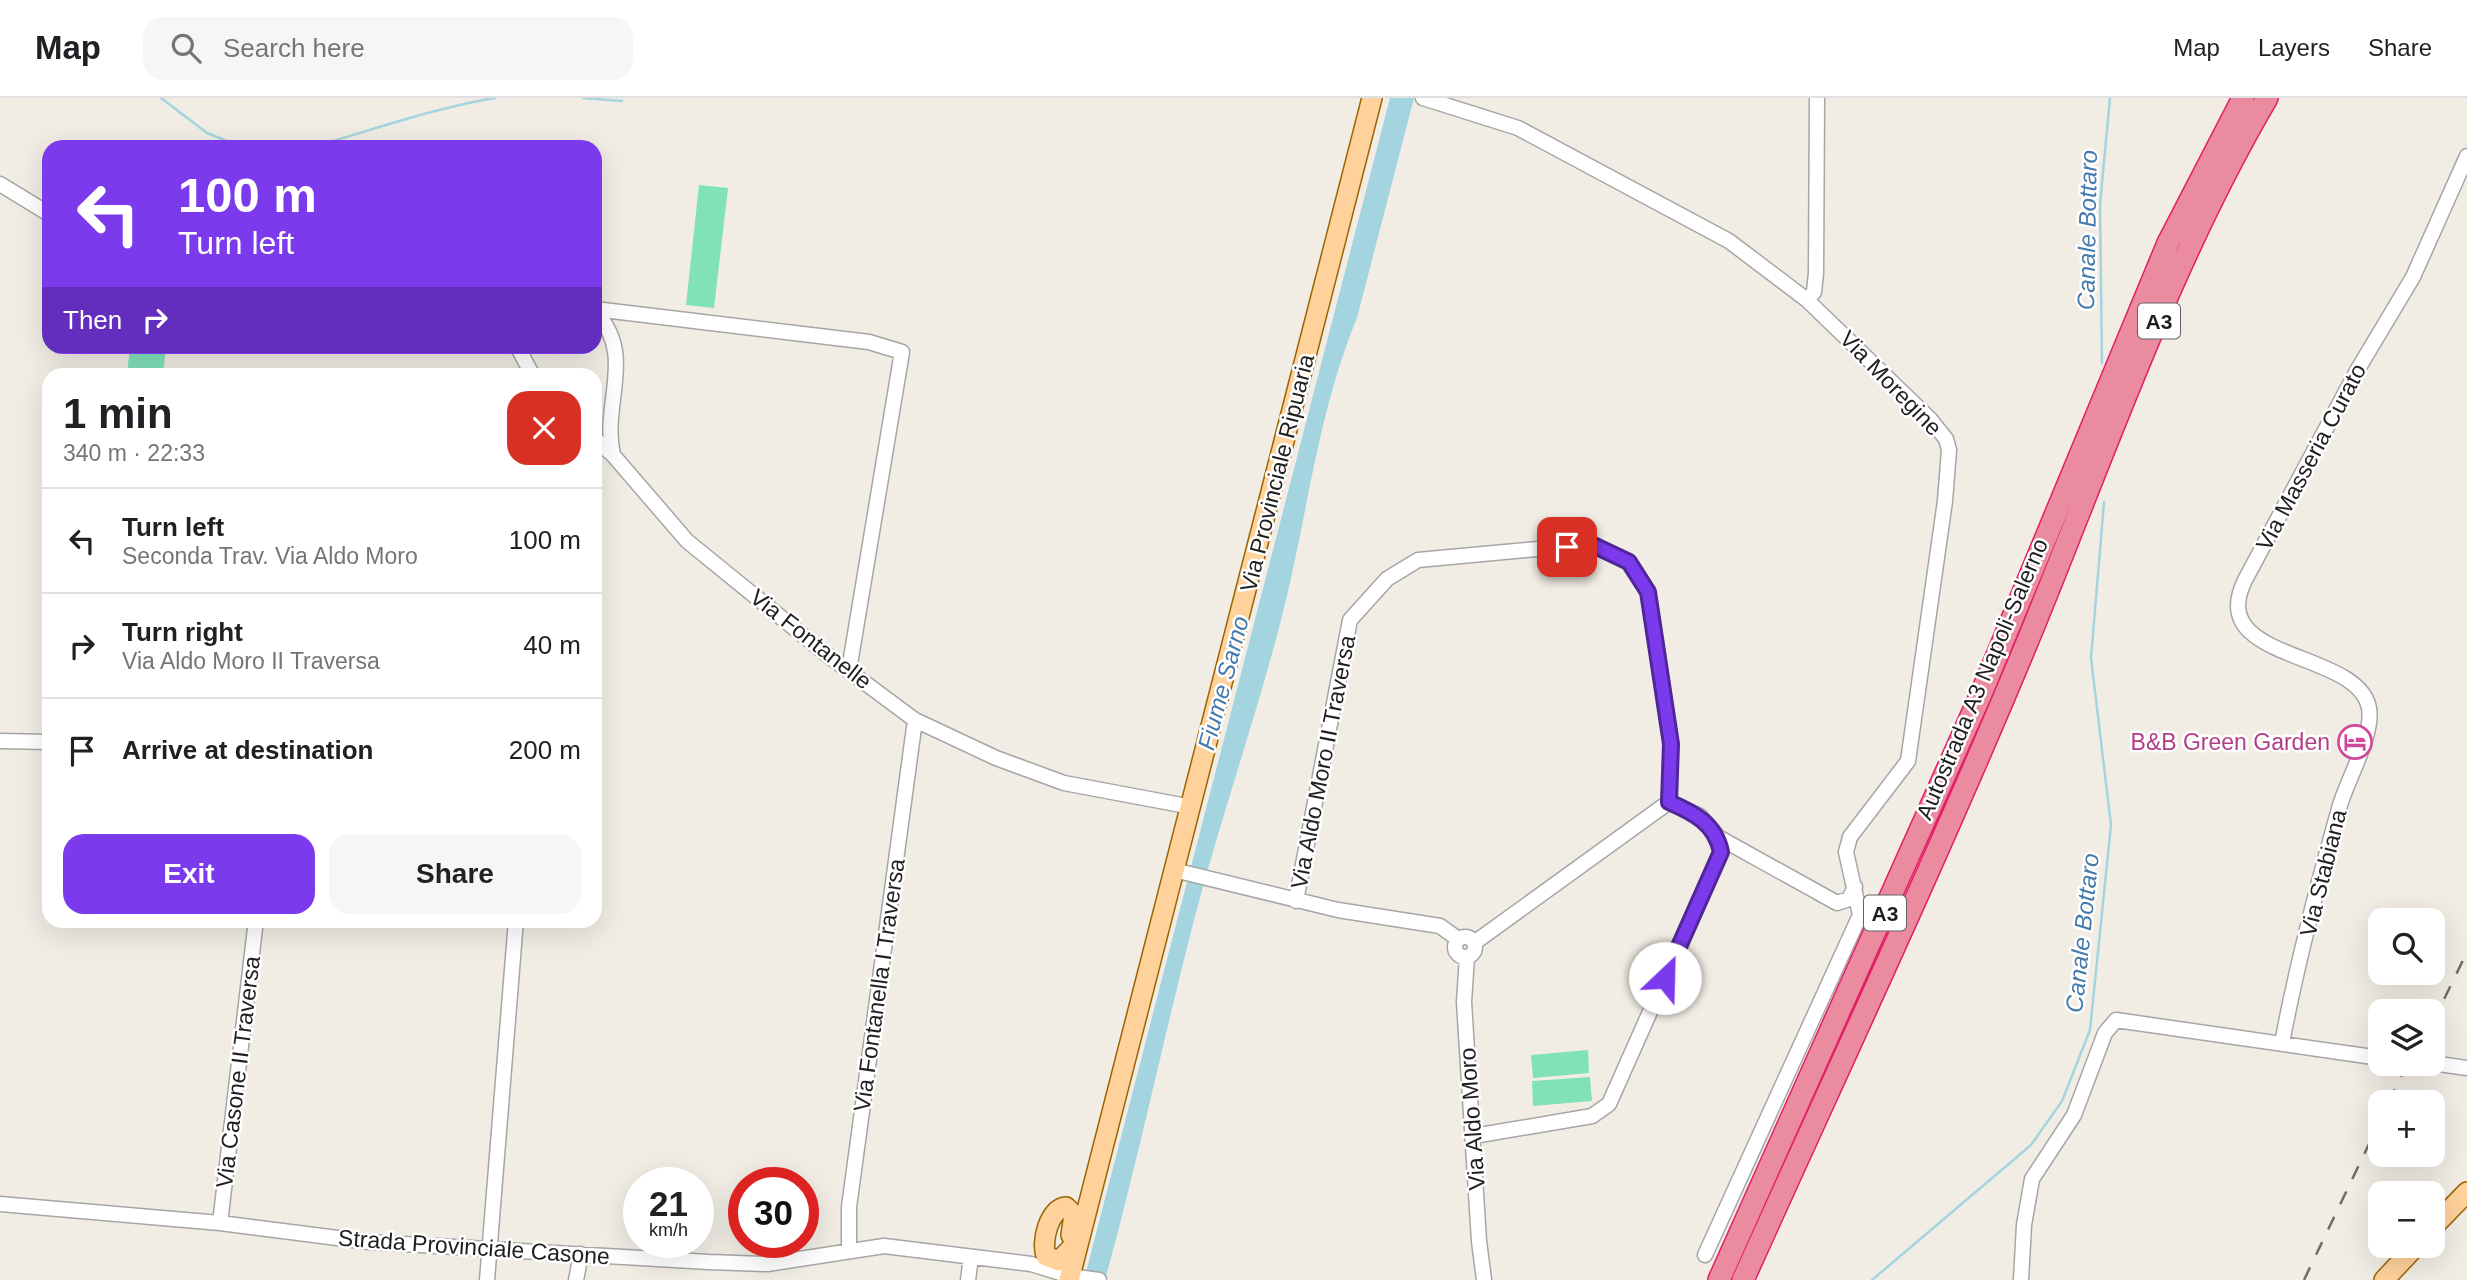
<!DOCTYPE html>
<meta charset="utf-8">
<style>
:root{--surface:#fff;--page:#f6f6f6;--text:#202124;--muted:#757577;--line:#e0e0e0;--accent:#7c3aed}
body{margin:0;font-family:Helvetica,sans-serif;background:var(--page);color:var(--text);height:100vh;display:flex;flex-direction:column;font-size:26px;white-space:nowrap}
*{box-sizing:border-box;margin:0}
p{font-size:23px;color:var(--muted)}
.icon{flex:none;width:38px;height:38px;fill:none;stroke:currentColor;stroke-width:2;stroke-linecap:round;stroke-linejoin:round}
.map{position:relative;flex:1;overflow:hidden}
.details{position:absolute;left:42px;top:270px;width:560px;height:560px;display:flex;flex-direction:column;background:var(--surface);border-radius:21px;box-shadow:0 7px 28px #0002}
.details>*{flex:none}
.hud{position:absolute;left:42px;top:42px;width:560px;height:214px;border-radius:21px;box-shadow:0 7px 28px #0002;background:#7c3aed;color:#fff;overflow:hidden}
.buttons{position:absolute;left:2368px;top:810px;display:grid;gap:14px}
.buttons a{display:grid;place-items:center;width:77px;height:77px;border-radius:14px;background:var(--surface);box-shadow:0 7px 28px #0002;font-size:35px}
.speed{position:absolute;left:623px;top:1069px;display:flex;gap:14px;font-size:35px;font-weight:700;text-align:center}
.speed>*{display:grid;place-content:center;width:91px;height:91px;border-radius:50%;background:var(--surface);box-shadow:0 7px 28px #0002;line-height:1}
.speed small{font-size:18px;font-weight:400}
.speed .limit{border:10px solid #d22;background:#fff;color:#111}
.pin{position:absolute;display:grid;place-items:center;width:60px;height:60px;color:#fff;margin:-30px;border-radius:14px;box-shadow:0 4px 10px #0006}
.me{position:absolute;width:77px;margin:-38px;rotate:24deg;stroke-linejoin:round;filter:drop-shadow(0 0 5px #0008)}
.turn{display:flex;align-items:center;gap:24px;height:147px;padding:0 21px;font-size:32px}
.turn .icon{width:91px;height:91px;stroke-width:2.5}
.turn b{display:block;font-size:49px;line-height:60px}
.then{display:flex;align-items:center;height:66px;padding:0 21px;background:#0003;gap:14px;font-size:26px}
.round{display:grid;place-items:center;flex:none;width:74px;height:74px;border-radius:21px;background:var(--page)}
.overview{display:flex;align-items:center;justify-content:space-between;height:119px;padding:0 21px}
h1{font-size:42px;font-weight:600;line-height:52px}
.button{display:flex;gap:14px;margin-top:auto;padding:14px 21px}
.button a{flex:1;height:80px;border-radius:21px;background:var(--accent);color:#fff;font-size:28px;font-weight:600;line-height:80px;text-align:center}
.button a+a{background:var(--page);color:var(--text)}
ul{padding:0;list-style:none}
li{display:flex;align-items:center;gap:21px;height:105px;padding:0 21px;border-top:2px solid var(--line)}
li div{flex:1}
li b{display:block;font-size:26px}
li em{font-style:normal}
header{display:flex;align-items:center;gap:42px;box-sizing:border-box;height:98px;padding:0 35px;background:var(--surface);border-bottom:2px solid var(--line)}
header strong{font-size:33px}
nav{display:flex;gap:38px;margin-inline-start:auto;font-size:24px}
.search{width:490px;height:63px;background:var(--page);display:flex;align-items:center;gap:18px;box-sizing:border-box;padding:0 24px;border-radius:21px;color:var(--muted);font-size:26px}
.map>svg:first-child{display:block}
.pitch{fill:#81e2ba}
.water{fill:#a4d4e0}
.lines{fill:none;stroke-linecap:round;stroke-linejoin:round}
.stream{stroke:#a4d4e0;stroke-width:2.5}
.minor-casing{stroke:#a6a6a6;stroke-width:17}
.major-casing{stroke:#9b6400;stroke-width:22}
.highway-casing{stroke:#e21f67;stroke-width:24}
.minor{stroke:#fff;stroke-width:14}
.major{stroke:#ffd29c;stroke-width:19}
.highway{stroke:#ea8b9f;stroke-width:21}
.rail{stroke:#6d6d6d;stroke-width:2.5;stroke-dasharray:14 14;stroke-linecap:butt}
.route-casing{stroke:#51269a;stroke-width:18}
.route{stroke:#7c3aed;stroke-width:12}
.labels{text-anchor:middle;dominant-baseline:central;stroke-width:5;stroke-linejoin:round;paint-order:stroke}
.shield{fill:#fff;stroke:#626262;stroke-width:2}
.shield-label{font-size:21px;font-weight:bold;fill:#1f1f1f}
.street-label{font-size:23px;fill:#1f1f1f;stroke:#fff}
.hotel-label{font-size:23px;fill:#b23c85;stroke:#fff;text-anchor:end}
.water-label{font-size:24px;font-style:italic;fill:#447aac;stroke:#fff}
</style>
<header>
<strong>Map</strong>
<div class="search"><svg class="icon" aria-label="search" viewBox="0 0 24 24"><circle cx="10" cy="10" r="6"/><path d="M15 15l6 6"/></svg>Search here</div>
<nav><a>Map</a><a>Layers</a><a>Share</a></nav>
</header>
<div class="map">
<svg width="2467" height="1182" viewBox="0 0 2467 1182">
<rect width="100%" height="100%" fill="#f1ede5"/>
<path class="pitch" d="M699,87L728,90L714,210L686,207Z
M130,248L166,249L163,276H127Z
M1588,952L1589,975L1533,980L1531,957Z
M1590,979L1592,1003L1533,1008L1532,983Z"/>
<path class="water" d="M1390,0H1414L1357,220C1317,316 1307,422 1281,522C1255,623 1220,722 1194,822C1163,942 1138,1063 1105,1182H1084Z"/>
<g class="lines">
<path class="stream" d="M161,0L207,35L242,49
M583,0L622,3
M312,49C373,32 434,10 495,0
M2102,265L2100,107L2110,0
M1872,1182L2031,1047L2062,1003L2090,932L2111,727L2091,560L2104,404"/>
<g class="minor-casing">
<path id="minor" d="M1423,0L1518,30L1729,143L1807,202L1930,321L1946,341L1949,352L1945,403L1908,663L1850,739L1846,754L1860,817L1867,823
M0,86L49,116
M1807,202L1814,194L1816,175L1817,0
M595,211L869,244L902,254L849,572
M595,213C637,258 601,305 613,357L687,443L826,556L915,622L996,660L1064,685L1192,709
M517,248L532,276
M595,341L613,357
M0,643L49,644
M1669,704L1700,718L1718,739L1837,805L1849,801L1855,789
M1174,772L1338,812L1440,828L1458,841
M1296,803L1350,522L1387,481L1418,462L1591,446L1628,464L1648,494L1671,646L1669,704L1474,845
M1455 849a10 10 0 1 1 20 0a10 10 0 1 1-20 0Z
M1467,859L1464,904L1479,1143L1484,1182
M2282,945C2297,865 2318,785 2340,707C2348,681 2374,635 2369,610C2358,551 2204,565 2245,482L2358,271L2413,179L2467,58
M2432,965L2467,970
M1474,1038L1592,1018L1609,1006L1721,754L1718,739
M0,1106L220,1125L369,1144L709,1164L767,1166L884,1148L1031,1166L1070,1178L1099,1182
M220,1125L256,822
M849,1152V1109L915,622
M1705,1157L1860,817
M487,1182L516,822
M576,1182L581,1156
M968,1182L971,1159
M2021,1182L2024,1127L2032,1081L2074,1017L2105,935L2116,922L2380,960"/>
</g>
<g class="major-casing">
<path id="major" d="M2432,1130L2467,1094
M1071,1137L1074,1117L1066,1109C1049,1110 1041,1144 1046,1158L1059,1163L1077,1144
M1069,1182L1372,0
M2384,1182L2416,1148"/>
</g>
<g class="highway-casing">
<path id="highway" d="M1719,1182L1981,596L2168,145L2243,0
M1743,1182C1838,971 1937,761 2026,547C2101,366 2168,168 2267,0"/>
</g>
<use href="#minor" class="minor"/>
<use href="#major" class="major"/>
<use href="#highway" class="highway"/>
<path class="rail" d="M2432,926L2467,854
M2389,1004L2407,966
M2304,1182L2380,1023"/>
</g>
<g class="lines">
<g class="route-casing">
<path id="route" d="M1567,449L1591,446L1629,464L1648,494L1671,646L1669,704C1694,715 1715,725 1721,754L1665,880"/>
</g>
<use href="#route" class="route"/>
</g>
<defs>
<g id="hotel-ring" transform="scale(1.75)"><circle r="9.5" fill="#fff" stroke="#d1479c" stroke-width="1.5"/><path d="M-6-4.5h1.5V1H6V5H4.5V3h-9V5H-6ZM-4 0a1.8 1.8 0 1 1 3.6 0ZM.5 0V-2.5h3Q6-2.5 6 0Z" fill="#d1479c"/></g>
</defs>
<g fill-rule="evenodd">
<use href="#hotel-ring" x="2355" y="644"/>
</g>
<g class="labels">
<g class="shield">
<rect x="2138" y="205.5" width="42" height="35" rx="5"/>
<rect x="1864" y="797.5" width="42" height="35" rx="5"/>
</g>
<g class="shield-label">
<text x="2159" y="223">A3</text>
<text x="1885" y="815">A3</text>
</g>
<g class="street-label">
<text transform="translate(1891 285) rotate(46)">Via Moregine</text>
<text transform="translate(2311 359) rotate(-62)">Via Masseria Curato</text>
<text transform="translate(1277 375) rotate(-76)">Via Provinciale Ripuaria</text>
<text transform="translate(811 541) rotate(38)">Via Fontanelle</text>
<text transform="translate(1982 581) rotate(-67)">Autostrada A3 Napoli-Salerno</text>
<text transform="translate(1323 664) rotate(-79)">Via Aldo Moro II Traversa</text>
<text transform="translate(2323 775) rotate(-76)">Via Stabiana</text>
<text transform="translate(879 887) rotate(-82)">Via Fontanella I Traversa</text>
<text transform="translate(238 974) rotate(-83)">Via Casone II Traversa</text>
<text transform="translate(1472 1021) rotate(-94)">Via Aldo Moro</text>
<text transform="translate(474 1149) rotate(4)">Strada Provinciale Casone</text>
</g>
<g class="hotel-label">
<text x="2330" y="644">B&amp;B Green Garden</text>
</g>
<g class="water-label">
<text transform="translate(2087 132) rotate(-89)">Canale Bottaro</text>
<text transform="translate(1223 585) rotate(-75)">Fiume Sarno</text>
<text transform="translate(2082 835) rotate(-84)">Canale Bottaro</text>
</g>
</g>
</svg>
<div class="buttons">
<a><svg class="icon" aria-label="search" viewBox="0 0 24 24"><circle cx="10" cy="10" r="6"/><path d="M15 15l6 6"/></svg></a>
<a><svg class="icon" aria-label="layers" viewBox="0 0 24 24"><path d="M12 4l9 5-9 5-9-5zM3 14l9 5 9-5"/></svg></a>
<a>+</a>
<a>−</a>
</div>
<div class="speed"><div>21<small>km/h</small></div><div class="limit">30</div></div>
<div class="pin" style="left:1567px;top:449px;background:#d93025"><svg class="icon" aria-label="arrive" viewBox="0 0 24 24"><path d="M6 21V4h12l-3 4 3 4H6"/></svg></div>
<svg class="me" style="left:1665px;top:880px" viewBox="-20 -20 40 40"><circle r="19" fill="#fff"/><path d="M0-13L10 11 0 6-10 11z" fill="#7c3aed"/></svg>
<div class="hud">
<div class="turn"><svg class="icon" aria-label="left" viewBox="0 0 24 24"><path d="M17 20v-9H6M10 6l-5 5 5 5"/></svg><div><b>100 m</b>Turn left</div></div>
<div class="then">Then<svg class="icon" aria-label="right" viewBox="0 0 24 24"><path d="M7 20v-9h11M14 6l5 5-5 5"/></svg></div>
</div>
<section class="details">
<div class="overview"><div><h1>1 min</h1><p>340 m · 22:33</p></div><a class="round" style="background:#d93025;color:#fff"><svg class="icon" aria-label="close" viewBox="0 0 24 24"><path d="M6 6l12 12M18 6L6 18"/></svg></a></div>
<ul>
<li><svg class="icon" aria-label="left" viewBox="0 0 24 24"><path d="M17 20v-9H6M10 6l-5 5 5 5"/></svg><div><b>Turn left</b><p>Seconda Trav. Via Aldo Moro</p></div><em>100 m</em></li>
<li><svg class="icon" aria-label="right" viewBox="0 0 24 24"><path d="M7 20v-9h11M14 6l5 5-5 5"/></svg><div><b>Turn right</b><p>Via Aldo Moro II Traversa</p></div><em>40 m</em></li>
<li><svg class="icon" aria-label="arrive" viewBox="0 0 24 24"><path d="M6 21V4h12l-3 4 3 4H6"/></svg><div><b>Arrive at destination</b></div><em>200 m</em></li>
</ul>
<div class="button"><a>Exit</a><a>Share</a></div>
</section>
</div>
